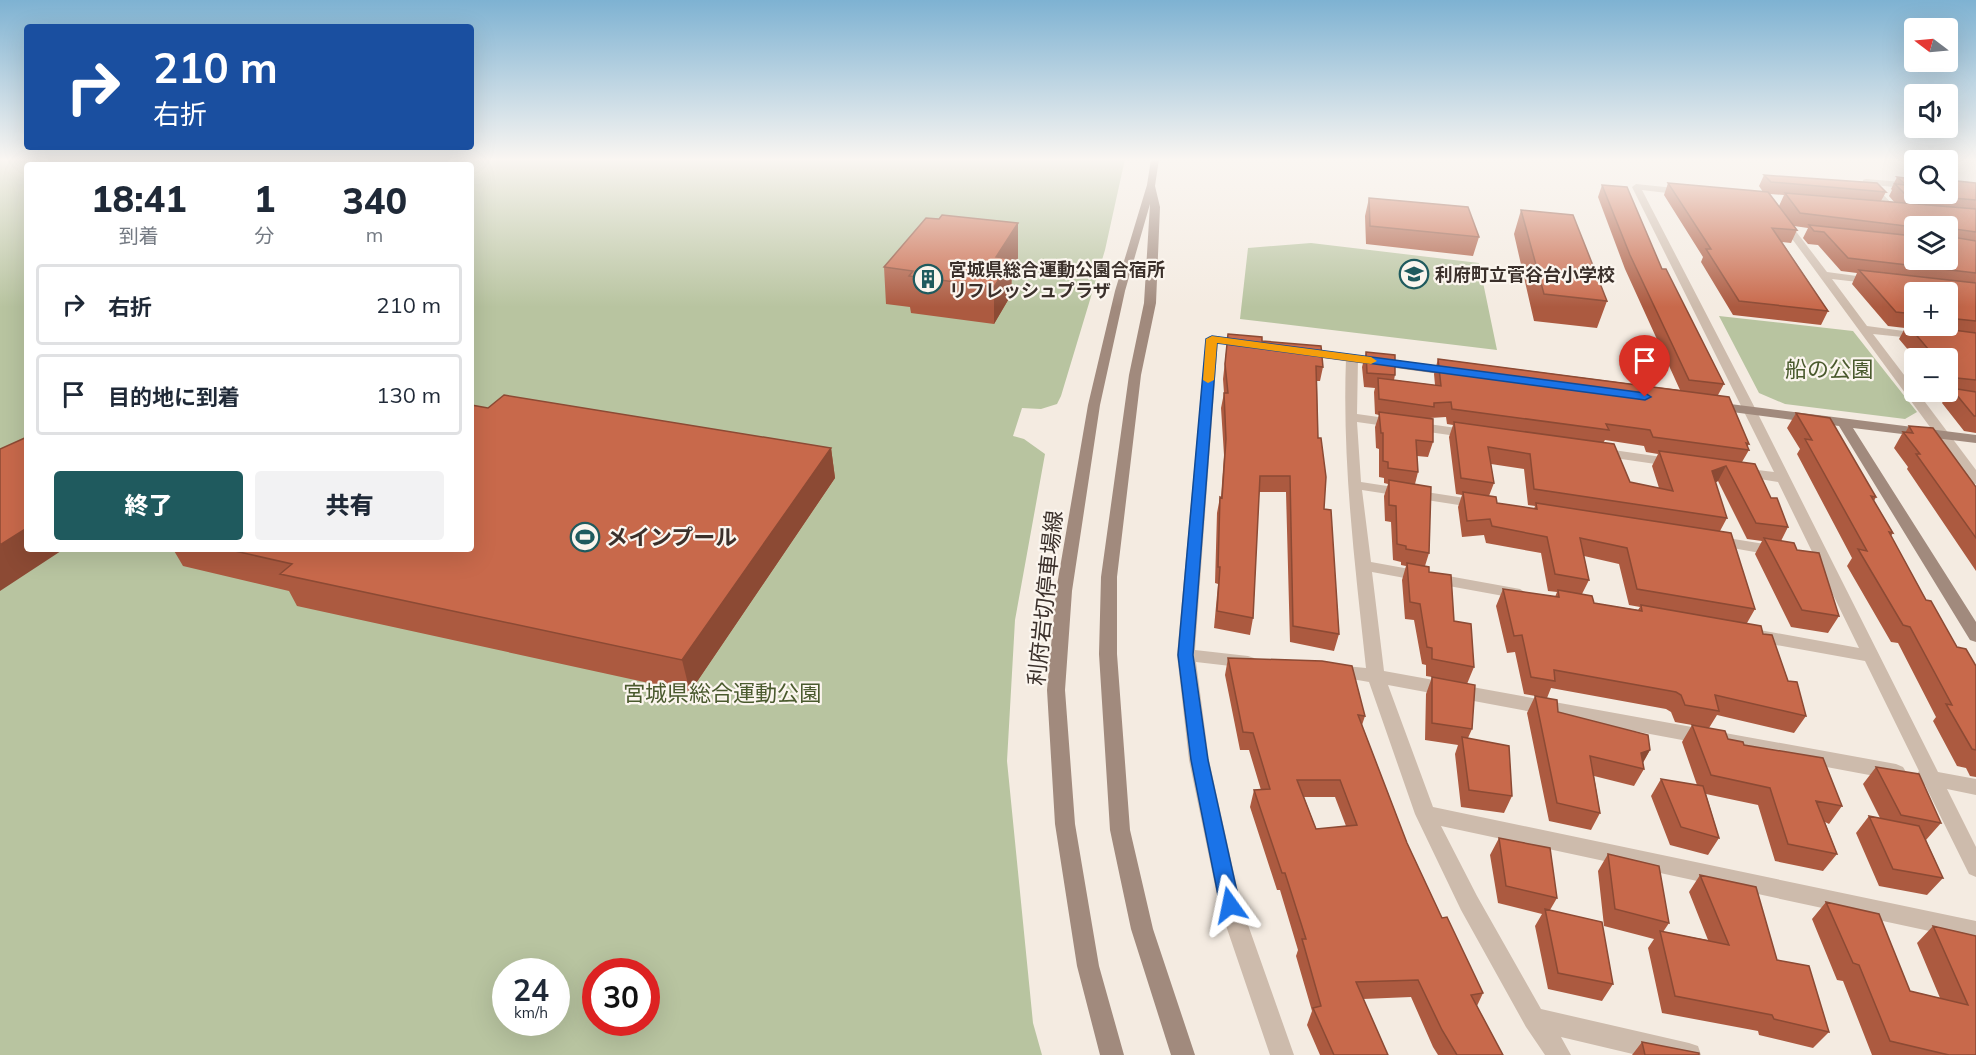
<!DOCTYPE html>
<html lang="ja">
<meta charset="utf-8">
<style>
:root{--surface:#fff;--page:#f2f2f3;--text:#1f2937;--muted:#747a83;--line:#e0e1e3;--accent:#1f5a5e}
body{margin:0;font-family:Mulish,"Noto Sans JP",sans-serif;background:var(--page);color:var(--text);height:100vh;display:flex;flex-direction:column;font-size:22px;white-space:nowrap}
*{box-sizing:border-box;margin:0}
p{font-size:20px;color:var(--muted)}
.icon{flex:none;width:33px;height:33px;fill:none;stroke:currentColor;stroke-width:2;stroke-linecap:round;stroke-linejoin:round}
.map{position:relative;flex:1;overflow:hidden}
.side{position:absolute;left:24px;top:162px;width:450px;height:390px;display:flex;flex-direction:column;background:var(--surface);border-radius:6px;box-shadow:0 6px 24px #0002}
.side>*{flex:none}
.guide{position:absolute;left:24px;top:24px;width:450px;height:126px;border-radius:6px;box-shadow:0 6px 24px #0002;background:#1a4fa0;color:#fff;overflow:hidden}
.needle{width:39px;rotate:286deg}
.tools{position:absolute;left:1904px;top:18px;display:grid;gap:12px}
.tools a{display:grid;place-items:center;width:54px;height:54px;border-radius:6px;background:var(--surface);box-shadow:0 6px 24px #0002;font-size:30px}
.speed{position:absolute;left:492px;top:958px;display:flex;gap:12px;font-size:30px;font-weight:700;text-align:center}
.speed>*{display:grid;place-content:center;width:78px;height:78px;border-radius:50%;background:var(--surface);box-shadow:0 6px 24px #0002;line-height:1}
.speed small{font-size:15px;font-weight:400}
.speed .limit{border:9px solid #d22;background:#fff;color:#111}
.pin{position:absolute;display:grid;place-items:center;width:51px;height:51px;color:#fff;margin:-62px -26px;border-radius:50% 50% 50% 0;rotate:-45deg;box-shadow:0 0 6px #0007}
.pin .icon{rotate:45deg}
.me{position:absolute;width:66px;margin:-33px;rotate:348deg;stroke-linejoin:round;filter:drop-shadow(0 0 4px #0008)}
.turn{display:flex;align-items:center;gap:21px;height:126px;padding:0 30px;font-size:27px}
.turn .icon{width:78px;height:78px;stroke-width:2.5}
.turn b{display:block;font-size:42px;line-height:51px}
.eta{display:flex;justify-content:space-evenly;align-items:center;height:102px;text-align:center}
.eta b{font-size:36px;font-weight:800;line-height:42px}
.primary-button{display:flex;gap:12px;margin-top:auto;padding:12px 30px}
.primary-button a{flex:1;height:69px;border-radius:6px;background:var(--accent);color:#fff;font-size:24px;font-weight:800;line-height:69px;text-align:center}
.primary-button a+a{background:var(--page);color:var(--text)}
ul{padding:0;list-style:none}
li{display:flex;align-items:center;gap:18px;height:81px;margin:0 12px 9px;padding:0 18px;border:3px solid var(--line);border-radius:6px}
li div{flex:1}
li b{display:block;font-size:22px}
li em{font-style:normal}
.map>svg:first-child{display:block}
.green{fill:#b8c4a0;fill-rule:evenodd}
.lines{fill:none;stroke-linecap:round;stroke-linejoin:round}
.street{fill:#cdbbac;fill-rule:evenodd}
.secondary{fill:#a18a7d;fill-rule:evenodd}
.wall{fill:#ac5a40;fill-rule:evenodd}
.shaded-wall{fill:#8c4a34}
.building{fill:#c8694b;stroke:#8c4a34;stroke-width:1.5;fill-rule:evenodd}
.route{fill:#1a73e8;stroke:#114b97;stroke-width:1.5}
.slow{fill:#f59e0b}
.labels{text-anchor:middle;dominant-baseline:central;stroke-width:4.5;stroke-linejoin:round;paint-order:stroke}
.far-poi-label{font-size:18px;font-weight:bold;fill:#3b302b;stroke:#fbf5ee;text-anchor:start}
.park-label{font-size:22px;fill:#4a5a2e;stroke:#fbf5ee}
.poi-label{font-size:22px;font-weight:bold;fill:#3b302b;stroke:#fbf5ee;text-anchor:start}
.street-label{font-size:22px;fill:#3b302b;stroke:#fbf5ee}
</style>
<div class="map">
<svg width="1976" height="1055" viewBox="0 0 1976 1055">
<rect width="100%" height="100%" fill="#f4ebe1"/>
<path class="green" d="M0,159H1125L1105,250L1061,396L1057,404L1041,409L1022,408L1013,436L1024,439L1045,454L1015,620L1007,761L1033,1023L1042,1055H0ZM27,165H471V549H27ZM506,972H556V1023H506ZM596,972H646V1023H596Z
M1311,243L1479,263L1497,350L1240,319L1248,248Z
M1719,316L1853,331L1917,412L1905,419L1785,404L1759,393Z"/>
<g class="lines">
<path class="street" d="M1866,179L1914,183V189L1874,185L1899,211L1894,214L1863,184V180Z
M1636,184L1684,189L1689,192L1684,195L1642,190L1756,410L1938,772L1976,779V795L1947,789L1976,847V877L1969,874L1925,785L1918,782L1915,777L1919,771L1865,661L1754,641L1748,639L1746,635L1748,631L1754,629L1859,648L1778,482L1741,476L1734,472L1741,468L1774,472L1632,187Z
M1779,217H1785L1827,272L1879,279L1880,281L1875,284L1832,279L1867,326L1926,334V338L1922,339L1873,334L1914,388V392L1976,398V406L1922,398L1976,470V484L1971,483L1779,221Z
M1212,336L1218,339L1195,650L1248,656L1254,658L1257,662L1254,666L1248,668L1196,662L1209,760L1241,905L1294,1055H1270L1219,905L1189,760L1177,655L1206,339Z
M1352,354L1358,358L1357,414L1471,430L1478,434L1471,438L1357,422L1361,482L1478,500L1485,504L1478,508L1362,490L1371,562L1520,589L1528,594L1520,599L1372,572L1384,671L1896,764L1903,767L1906,772L1903,777L1896,780L1388,685L1433,807L1976,921V941L1441,826L1477,896L1541,1009L1689,1043L1698,1046L1701,1055H1637L1561,1037L1571,1055H1545L1526,1027L1461,910L1415,814L1369,682L1329,675L1326,671L1329,667L1335,665L1366,668C1355,565 1342,462 1346,358Z
M1599,448L1676,459L1683,463L1676,467L1594,455L1592,452Z
M1715,536L1777,546L1785,551L1777,556L1710,544L1707,541L1710,538Z"/>
<path class="secondary" d="M1151,159H1159L1155,186L1160,207L1156,303L1141,375L1117,577V654L1130,830L1153,929L1195,1055H1171L1131,929L1110,830L1099,654L1101,577L1129,375L1144,303L1150,204L1125,291L1100,405L1072,591L1065,690L1075,824L1099,966L1124,1055H1100L1077,966L1055,824L1047,690L1056,591L1088,405L1115,291L1147,185Z
M1212,336L1247,340L1253,344L1247,348L1208,341V337Z
M1304,348L1455,368L1461,372L1455,376L1300,355V349Z
M1714,402L1976,435V443L1853,428L1976,622V642L1970,640L1839,426L1709,409L1708,406Z"/>
</g>
<path class="wall" d="M1764,175L1886,192L1881,201L1895,203L1889,196L1892,190L1891,189L1897,177L1914,194L1976,183V433L1964,431L1942,403L1948,393L1937,392H1947V358H1915L1899,339L1905,328L1888,326L1852,284L1857,273L1841,271L1818,245L1808,244L1803,238L1808,228L1794,226L1797,230L1791,243L1782,242L1828,311L1821,325L1733,315L1701,262L1703,257L1664,195L1668,183L1763,192L1759,186ZM1770,194L1784,195L1779,206ZM1914,226H1947L1914,260ZM1914,292H1947V326H1914Z
M1602,185L1662,269L1724,384L1718,395L1749,444L1747,447L1749,450L1742,462L1771,498L1788,527L1781,541L1797,550L1839,616L1828,633L1791,627L1755,554L1762,541L1747,539L1718,481L1715,483L1727,518L1720,531L1755,609L1747,623L1763,634L1806,716L1794,733L1717,715L1709,728L1675,722L1671,712L1666,709L1551,688L1547,698L1524,694L1515,652L1507,653L1496,606L1503,589L1555,597L1557,592L1548,591L1541,553L1486,543L1484,535L1462,537L1458,507L1462,495L1456,494L1449,437L1453,425L1447,424L1446,417L1430,418L1433,442L1428,457L1417,456L1418,472L1415,484L1429,553L1425,566L1429,572L1454,621L1474,667L1467,684L1472,729L1468,738L1512,796L1504,813L1461,807L1455,754L1458,745L1425,740L1426,694L1432,677L1426,676V665L1422,664L1414,620L1405,619L1402,580L1406,566L1401,565V562L1393,560L1391,522L1385,521L1384,496L1388,484L1384,483V478L1379,477V449L1376,448L1375,427L1379,415L1375,414L1374,392L1375,388L1364,387L1362,367L1366,352L1395,375L1394,380L1435,385L1434,374L1438,359L1680,390L1625,269L1598,197ZM1605,440L1644,446L1646,452L1658,454L1652,466L1659,488L1630,482L1603,443ZM1491,464L1524,469L1528,505L1535,506L1534,509L1497,503L1489,496L1494,483ZM1584,556L1619,564L1629,605L1640,607L1638,610L1594,603L1582,594L1589,580Z
M1369,198L1479,237L1473,256L1366,244L1365,216Z
M1521,210L1607,301L1597,328L1534,321L1514,234Z
M939,219L1018,223V258L1012,267L1011,295L994,324L911,313L910,307L886,304L884,267Z
M1228,334L1262,341L1323,367L1320,381H1317L1318,438L1324,509L1339,634L1334,651L1290,642L1286,492H1259L1253,618L1250,635L1214,628L1218,584L1215,583L1217,513L1220,497H1221L1224,455L1221,408L1224,393L1223,379Z
M488,408L831,448L835,478L690,692L297,606L289,591L183,566L173,549H471Z
M1796,413L1876,497L1874,501L1893,533L1891,536L1926,600L1957,647L1976,666V777L1970,776L1966,768L1957,766L1933,721L1936,717L1898,643L1891,642L1847,566L1852,558L1797,454L1800,449L1787,428Z
M1909,426L1976,487V571L1907,469L1908,467L1894,448L1903,432L1905,433Z
M1228,658L1365,716L1362,725L1407,843L1442,918L1483,993L1477,1006L1503,1055H1438L1433,1047L1411,997L1363,999L1388,1055H1320L1307,1025L1312,1011L1296,956L1298,950L1280,890H1277L1250,807L1254,790H1261L1249,750H1240L1225,675ZM1304,797H1335L1346,826L1316,829Z
M1535,696L1558,712L1650,750L1643,763L1644,769L1634,786L1594,776L1600,813L1591,830L1549,821L1527,713Z
M1692,725L1744,745L1842,806L1829,824L1825,822L1837,854L1823,871L1775,861L1758,805L1706,794L1719,838L1708,855L1670,845L1651,796L1661,779L1697,785L1682,742Z
M1876,767L1941,823L1926,840L1943,878L1927,895L1879,886L1856,833L1869,816L1880,818L1863,784Z
M1499,838L1557,898L1550,910L1613,984L1602,1001L1548,989L1535,926L1542,914L1498,903L1490,855Z
M1608,854L1669,923L1663,932L1708,940L1689,892L1700,875L1777,960L1829,1032L1813,1048L1759,1035L1758,1031L1662,1013L1648,948L1654,939L1604,926L1598,871Z
M1826,902L1910,991L1940,998L1917,943L1933,926L1976,936V1055H1872L1843,981L1837,980L1812,919Z
M1642,1042L1699,1055H1632Z"/>
<path class="shaded-wall" d="M1018,223V258L1012,267L1011,295L994,324V287L996,257Z
M831,448L835,478L690,692L682,660Z
M1726,466L1718,481L1704,487L1712,471Z
M27,528V549H64L0,591V545Z
M1650,750L1640,767L1641,753Z"/>
<path class="building" d="M1764,175L1877,183L1886,192L1771,182Z
M1897,177L1914,179V194H1947V182H1948L1947,180L1976,183V200L1905,194L1895,184L1906,185Z
M1668,183L1768,192L1797,230L1772,228L1828,311L1739,301L1706,249H1711Z
M1602,185L1627,187L1662,269H1666L1724,384L1689,380L1630,255Z
M1785,193L1976,209V232L1955,229L1952,237L1976,241V273L1848,258L1824,232L1814,231L1809,225L1914,236V260H1947V226L1914,227L1800,213Z
M1369,198L1468,207L1479,237L1370,226Z
M1521,210L1573,215L1607,301L1544,294Z
M942,215L1018,223L996,257L1012,259L994,287L909,276L913,271L884,267L926,218L939,219Z
M1859,270L1976,283V321L1947,318V292H1914V314L1896,312Z
M1907,324L1976,333V380L1947,377V358H1932L1930,355L1934,356Z
M1228,334L1262,337V341L1321,346L1323,367L1316,366L1318,438H1321L1326,477L1324,509L1331,510L1339,634L1293,626L1290,476H1260L1253,618L1217,611L1220,567H1218L1220,497L1222,498L1226,439L1224,393H1228L1225,364Z
M1366,352L1395,355V375L1367,373Z
M1438,359L1729,397L1749,444L1746,443L1749,450L1653,437L1650,430L1606,424L1609,430L1452,409L1451,402L1434,403V407L1379,399L1378,378L1441,386Z
M1951,388L1976,392V416H1974Z
M504,395L831,448L682,660L280,574L292,564L226,549H471V405L488,408Z
M1379,412L1433,419V442L1416,440L1418,472L1388,468V462L1383,461V433H1381Z
M1796,413L1830,418L1876,497L1871,496L1893,533L1889,532L1926,600L1931,601L1957,647L1966,649L1976,666V750L1972,749L1946,704L1952,705L1910,627L1903,625L1858,549L1867,551L1805,439L1812,440Z
M1454,422L1614,444L1630,482L1673,491L1659,451L1755,464L1771,498H1777L1788,527L1756,523L1726,466L1712,471L1727,518L1534,489L1530,454L1488,447L1494,483L1461,478Z
M1909,426L1933,428L1976,487V538L1916,454H1920L1903,432L1913,433Z
M27,437V528L0,545V449Z
M1389,480L1431,487L1429,553L1406,549V546L1397,544L1396,506L1389,505Z
M1463,492L1496,497L1497,503L1537,509L1536,503L1731,533L1755,609L1637,589L1627,548L1580,538L1589,580L1555,574L1547,537L1492,526L1490,519L1467,521Z
M1764,538L1794,543L1797,550L1819,553L1839,616L1802,610Z
M1407,563L1429,567V572L1451,575L1454,621L1471,624L1474,667L1432,659V648L1427,647L1420,604L1410,602Z
M1503,589L1559,597L1558,590L1592,596L1594,603L1642,611L1641,605L1761,626L1763,634L1772,635L1788,681L1797,682L1806,716L1715,695L1719,711L1685,705L1681,695L1676,692L1554,670L1555,681L1531,677L1522,635L1514,636Z
M1228,658L1322,661L1352,666L1365,716L1358,715L1407,843L1442,918L1447,917L1483,993L1471,995L1503,1055H1457L1442,1030L1418,980L1356,982L1388,1055H1334L1313,1008L1321,1006L1302,939H1306L1285,873H1282L1254,790L1270,789L1253,733L1243,732ZM1297,780H1340L1357,825L1316,829Z
M1432,677L1475,685L1472,729L1432,723Z
M1535,696L1557,700L1558,712L1648,735L1650,750L1641,753L1644,769L1590,756L1600,813L1557,803Z
M1692,725L1725,731L1728,739L1743,742L1744,745L1823,758L1842,806L1816,801L1837,854L1788,844L1770,788L1711,775Z
M1462,737L1509,746L1512,796L1469,790Z
M1876,767L1919,774L1941,823L1901,815Z
M1661,779L1703,786L1719,838L1681,827Z
M1869,816L1919,826L1943,878L1893,869Z
M1499,838L1550,848L1557,898L1506,886Z
M1608,854L1659,866L1669,923L1615,909Z
M1700,875L1756,887L1777,960L1809,966L1829,1032L1774,1019L1772,1015L1675,996L1660,931L1729,945Z
M1826,902L1879,914L1910,991L1968,1005L1933,926L1976,936V1055H1949L1890,1041L1859,965L1853,963Z
M1545,909L1602,922L1613,984L1558,973Z
M1642,1042L1699,1053V1055H1645Z"/>
<linearGradient id="sky" x2="0" y2="1"><stop stop-color="#7eb2d2"/><stop offset="0.52" stop-color="#faf6f2"/><stop offset="1" stop-color="#faf6f2" stop-opacity="0"/></linearGradient>
<rect width="1976" height="307" fill="url(#sky)"/>
<path class="route" d="M1212,336L1645,393L1651,397L1645,400L1217,343L1193,655L1208,760L1240,905L1237,911L1230,914L1223,911L1220,905L1191,760L1178,655L1206,339Z"/>
<path class="slow" d="M1212,336L1371,357L1377,361L1371,364L1217,343L1214,380L1208,383L1203,380L1206,339Z"/>
<defs>
<g id="school-ring" transform="scale(1.5)"><circle r="9.5" fill="#fbf5ee" stroke="#1f5a5e" stroke-width="1.5"/><path d="M0-5L7-2L0 1L-7-2ZM-4 1L0 2.5L4 1V4Q0 6-4 4Z" fill="#1f5a5e"/></g>
<g id="building-ring" transform="scale(1.5)"><circle r="9.5" fill="#fbf5ee" stroke="#1f5a5e" stroke-width="1.5"/><path d="M-4-6H4V6H1V3H-1V6H-4ZM-2.5-4.3h1.7v1.8h-1.7ZM.8-4.3h1.7v1.8H.8ZM-2.5-1h1.7V.8h-1.7ZM.8-1h1.7V.8H.8Z" fill="#1f5a5e"/></g>
<g id="stadium-ring" transform="scale(1.5)"><circle r="9.5" fill="#fbf5ee" stroke="#1f5a5e" stroke-width="1.5"/><path d="M0-5a6.5 5 0 1 0 0 10a6.5 5 0 1 0 0-10ZM-3.5-1.8h7v3.6h-7Z" fill="#1f5a5e"/></g>
</defs>
<g fill-rule="evenodd">
<use href="#school-ring" x="1414" y="274"/>
<use href="#building-ring" x="928" y="279"/>
<use href="#stadium-ring" x="585" y="537"/>
</g>
<g class="labels">
<g class="far-poi-label">
<text x="949" y="269">宮城県総合運動公園合宿所<tspan x="949" dy="21">リフレッシュプラザ</tspan></text>
<text x="1435" y="274">利府町立菅谷台小学校</text>
</g>
<g class="park-label">
<text x="1829" y="369">船の公園</text>
<text x="722" y="693">宮城県総合運動公園</text>
</g>
<g class="poi-label">
<text x="606" y="537">メインプール</text>
</g>
<g class="street-label">
<text transform="translate(1045 598) rotate(-84)">利府岩切停車場線</text>
</g>
</g>
</svg>
<div class="tools">
<a><svg class="needle" viewBox="-14 -14 28 28"><path d="M0-13l5 13h-10z" fill="#e53935"/><path d="M0 13l5-13h-10z" fill="#747a83"/></svg></a>
<a><svg class="icon" aria-label="sound" viewBox="0 0 24 24"><path d="M4 9h4l5-4v14l-5-4H4zM17 9q2 3 0 6"/></svg></a>
<a><svg class="icon" aria-label="search" viewBox="0 0 24 24"><circle cx="10" cy="10" r="6"/><path d="M15 15l6 6"/></svg></a>
<a><svg class="icon" aria-label="layers" viewBox="0 0 24 24"><path d="M12 4l9 5-9 5-9-5zM3 14l9 5 9-5"/></svg></a>
<a>+</a>
<a>−</a>
</div>
<div class="speed"><div>24<small>km/h</small></div><div class="limit">30</div></div>
<div class="pin" style="left:1645px;top:397px;background:#d93025"><svg class="icon" aria-label="arrive" viewBox="0 0 24 24"><path d="M6 21V4h12l-3 4 3 4H6"/></svg></div>
<svg class="me" style="left:1230px;top:905px" viewBox="-20 -20 40 40"><path d="M0-17L14 15 0 8-14 15z" fill="#1a73e8" stroke="#fff" stroke-width="4"/></svg>
<div class="guide">
<div class="turn"><svg class="icon" aria-label="right" viewBox="0 0 24 24"><path d="M7 20v-9h11M14 6l5 5-5 5"/></svg><div><b>210 m</b>右折</div></div>
</div>
<section class="side">
<div class="eta">
<div><b>18:41</b><p>到着</p></div>
<div><b>1</b><p>分</p></div>
<div><b>340</b><p>m</p></div>
</div>
<ul>
<li><svg class="icon" aria-label="right" viewBox="0 0 24 24"><path d="M7 20v-9h11M14 6l5 5-5 5"/></svg><div><b>右折</b></div><em>210 m</em></li>
<li><svg class="icon" aria-label="arrive" viewBox="0 0 24 24"><path d="M6 21V4h12l-3 4 3 4H6"/></svg><div><b>目的地に到着</b></div><em>130 m</em></li>
</ul>
<div class="primary-button"><a>終了</a><a>共有</a></div>
</section>
</div>
